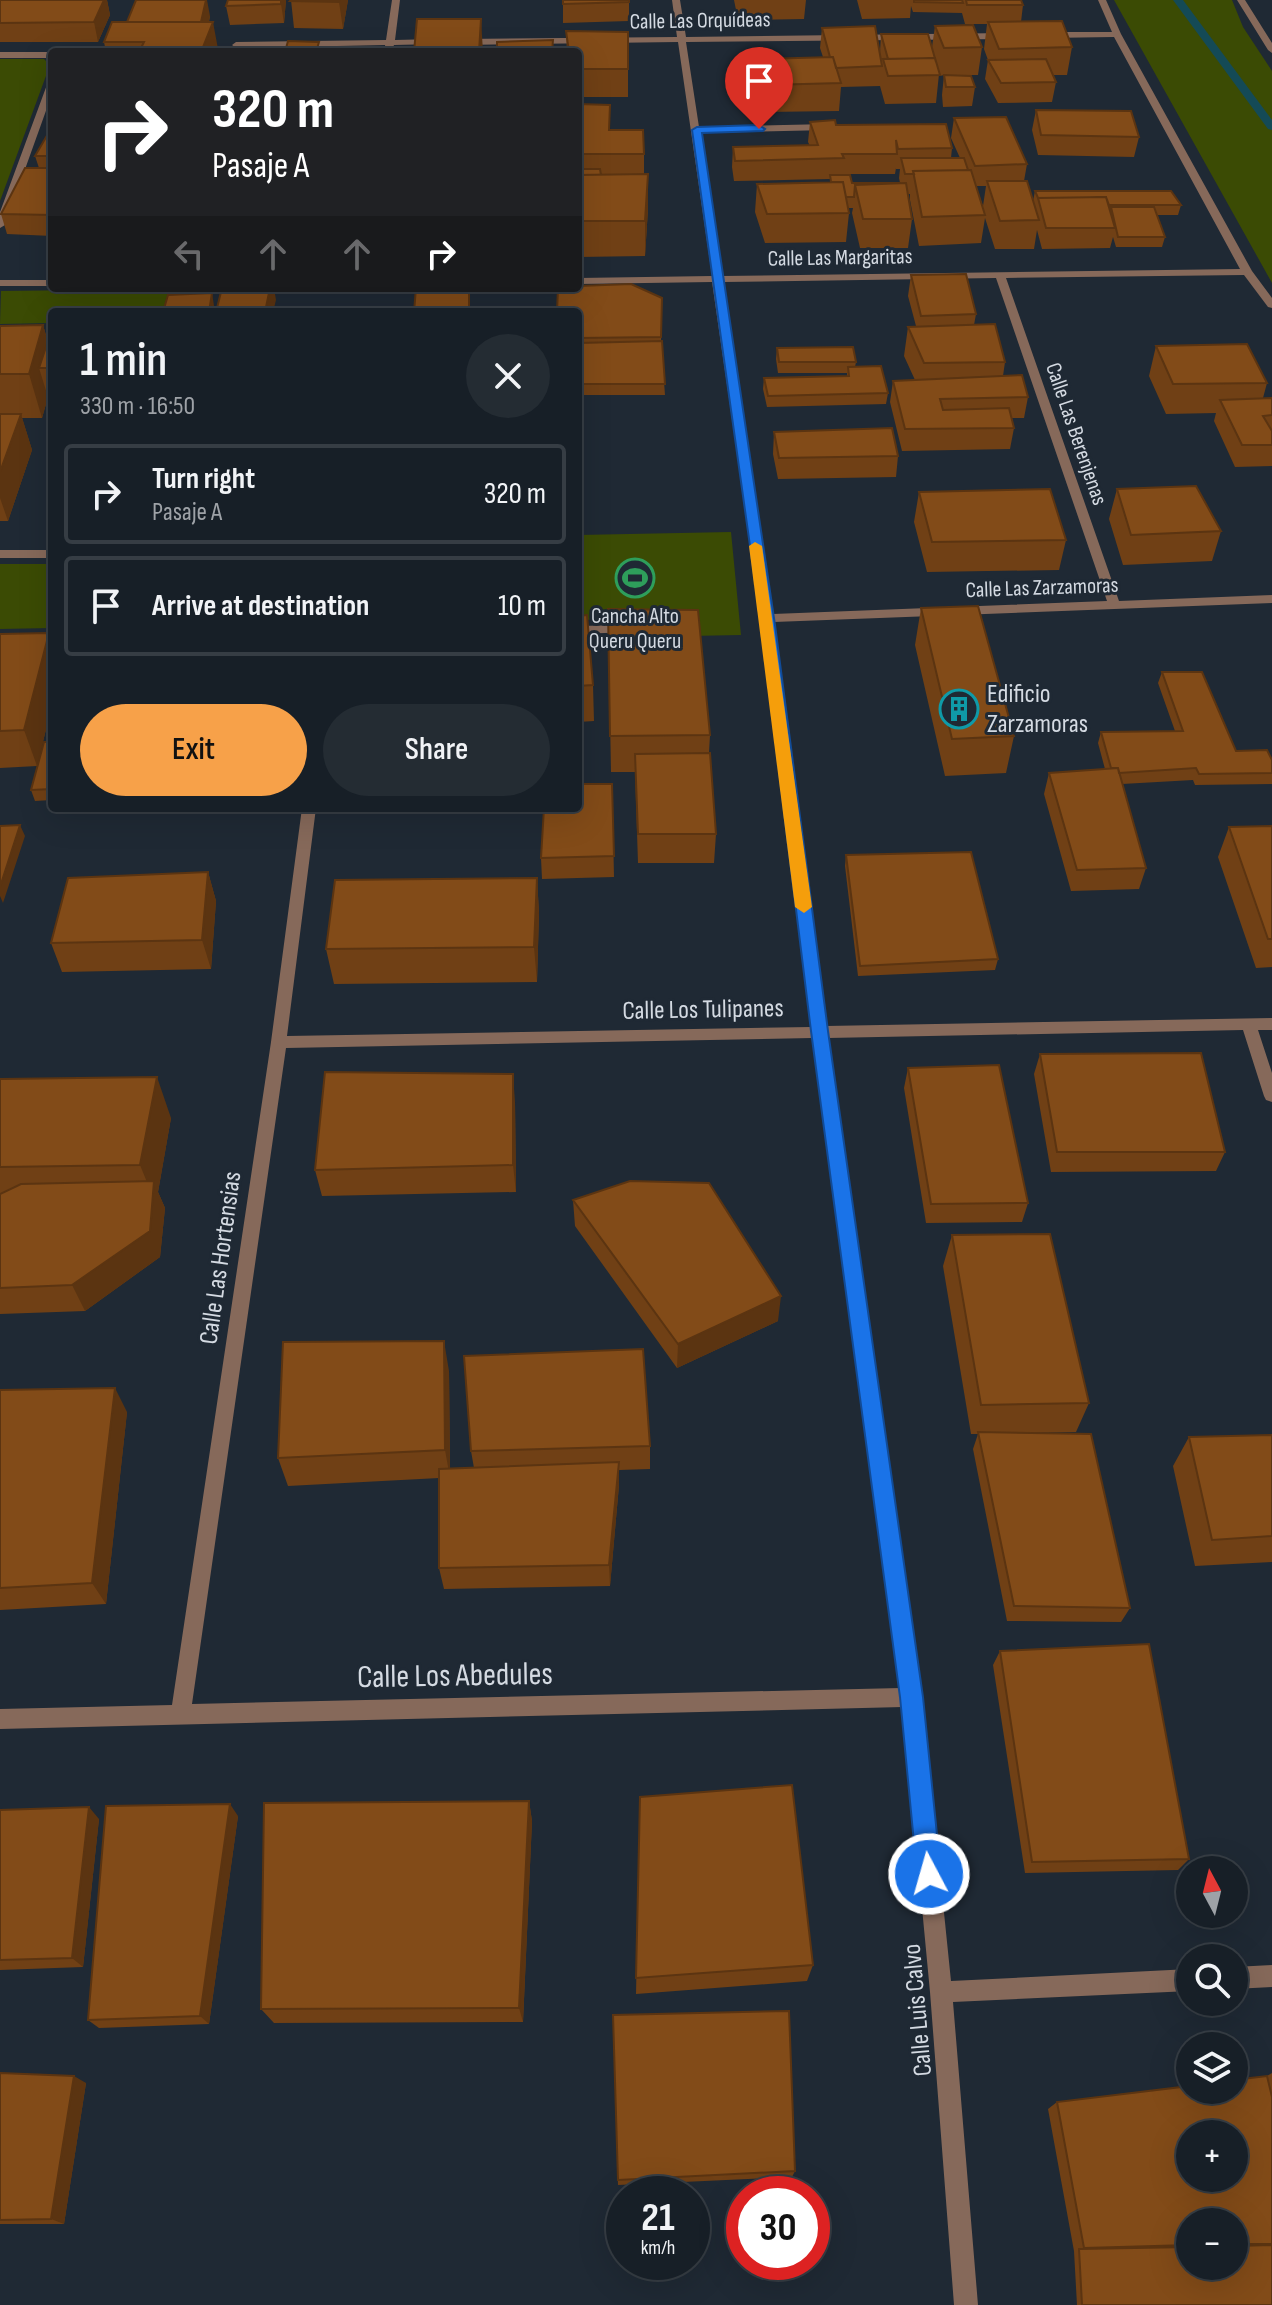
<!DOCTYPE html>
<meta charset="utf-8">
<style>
:root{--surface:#171f27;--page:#242c33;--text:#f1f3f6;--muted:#9ea2a7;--line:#363d44;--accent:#f7a149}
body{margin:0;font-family:"Sofia Sans Condensed",sans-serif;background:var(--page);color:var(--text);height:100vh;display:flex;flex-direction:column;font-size:30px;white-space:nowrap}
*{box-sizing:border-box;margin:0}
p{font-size:26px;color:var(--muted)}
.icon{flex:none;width:44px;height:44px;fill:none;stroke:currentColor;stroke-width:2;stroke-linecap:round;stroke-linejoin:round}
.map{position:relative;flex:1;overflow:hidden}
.panel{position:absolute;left:48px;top:308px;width:534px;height:504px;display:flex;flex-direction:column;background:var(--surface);border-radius:8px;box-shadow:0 8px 32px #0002,0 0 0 2px var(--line)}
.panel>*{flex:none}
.banner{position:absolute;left:48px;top:48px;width:534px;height:244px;border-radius:8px;box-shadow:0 8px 32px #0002,0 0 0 2px var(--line);background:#202124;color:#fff;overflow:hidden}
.needle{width:52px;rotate:353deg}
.buttons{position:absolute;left:1176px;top:1856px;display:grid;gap:16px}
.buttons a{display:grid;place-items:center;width:72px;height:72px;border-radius:50%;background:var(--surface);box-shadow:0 8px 32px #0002,0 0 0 2px var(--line);font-size:40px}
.speed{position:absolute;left:606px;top:2176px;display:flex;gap:16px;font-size:40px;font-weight:700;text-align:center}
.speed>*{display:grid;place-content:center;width:104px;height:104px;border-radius:50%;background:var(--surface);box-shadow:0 8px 32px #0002,0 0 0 2px var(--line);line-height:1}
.speed small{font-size:20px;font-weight:400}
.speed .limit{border:12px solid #d22;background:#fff;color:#111}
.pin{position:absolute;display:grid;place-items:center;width:68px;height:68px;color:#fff;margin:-82px -34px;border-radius:50% 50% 50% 0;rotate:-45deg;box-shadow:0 0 8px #0007}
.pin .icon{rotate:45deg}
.me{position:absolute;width:88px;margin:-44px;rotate:354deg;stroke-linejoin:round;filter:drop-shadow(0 0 6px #0008)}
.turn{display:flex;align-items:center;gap:28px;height:168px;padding:0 32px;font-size:36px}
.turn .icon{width:104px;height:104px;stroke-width:2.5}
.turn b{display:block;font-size:56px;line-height:68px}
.lanes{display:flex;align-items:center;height:76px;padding:0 32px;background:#0003;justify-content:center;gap:40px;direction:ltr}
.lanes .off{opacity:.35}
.round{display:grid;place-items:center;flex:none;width:84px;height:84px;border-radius:42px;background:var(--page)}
.overview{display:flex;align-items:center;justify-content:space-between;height:136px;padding:0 32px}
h1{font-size:48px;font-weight:600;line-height:60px}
.button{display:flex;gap:16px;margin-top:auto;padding:16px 32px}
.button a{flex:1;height:92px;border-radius:48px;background:var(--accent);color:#111;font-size:32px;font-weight:600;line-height:92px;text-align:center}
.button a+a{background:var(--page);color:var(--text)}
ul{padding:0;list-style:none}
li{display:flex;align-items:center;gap:24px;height:100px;margin:0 16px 12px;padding:0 16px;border:4px solid var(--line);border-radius:8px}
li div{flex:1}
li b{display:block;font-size:30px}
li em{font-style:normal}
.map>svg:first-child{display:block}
.green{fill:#3b4b04}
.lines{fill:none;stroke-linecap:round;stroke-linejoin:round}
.stream{fill:#144a56;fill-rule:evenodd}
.lane{fill:#86695a;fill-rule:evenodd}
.street{fill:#86695a;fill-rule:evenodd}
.wall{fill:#704015;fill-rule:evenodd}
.shaded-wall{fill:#5b3411}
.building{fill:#824b18;stroke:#5b3411;stroke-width:2;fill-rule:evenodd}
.route{fill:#1a73e8;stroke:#114b97;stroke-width:2}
.slow{fill:#f59e0b}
.labels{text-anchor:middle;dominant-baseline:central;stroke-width:6;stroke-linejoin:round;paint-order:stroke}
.far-street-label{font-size:22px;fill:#d4dae2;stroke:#1f2934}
.far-poi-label{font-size:22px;fill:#d4dae2;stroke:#1f2934}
.poi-label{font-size:26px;fill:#d4dae2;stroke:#1f2934;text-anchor:start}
.street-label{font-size:26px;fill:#d4dae2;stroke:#1f2934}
.near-street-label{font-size:32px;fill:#d4dae2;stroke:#1f2934}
</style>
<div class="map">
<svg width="1272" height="2305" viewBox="0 0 1272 2305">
<rect width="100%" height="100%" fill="#1f2934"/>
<path class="green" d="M1114,0H1232L1243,27L1272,71V283Z
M0,59H44L50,65L0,201Z
M170,289L164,312H52V323L0,324L1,291Z
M731,532L741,635L637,637L636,619L578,620V535Z
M0,564H52V628L0,629Z"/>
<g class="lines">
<path class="stream" d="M1173,0H1183L1272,120V130L1268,129Z"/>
<path class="lane" d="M0,52H52V58H0Z
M52,79V94L5,225L0,228V212L48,82Z"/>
<path class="street" d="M392,0H400L395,40L435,39L439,42L438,44L394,45L391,52H386L385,45L236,48L232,45L236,42L386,40Z
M672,0H680L686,37L1007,33L1011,36L1007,39L686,42L699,127L828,124L833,127L828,130L700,133L722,276L1240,269L1114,37L1047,38L1043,35L1047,32H1112L1098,0H1106L1121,34L1252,271L1272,298V308L1268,307L1244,275L1006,278L1119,601L1272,595V603L774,622L826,1026L1272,1018V1030H1258L1272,1073V1102L1266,1100L1264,1096L1243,1030L828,1038L922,1697L951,1981L1190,1969V1991L953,2002L978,2305H954L930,1992L903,1707L0,1729V1709L172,1705L271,1042L302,808H316L287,1036L811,1027L762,625L712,282L578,284V278L712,276L678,42L463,45L459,42L463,39L677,37ZM996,278L1107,601L773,614L723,282ZM812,1038L901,1688L192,1704L286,1048Z
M1237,0H1245L1272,43V53L1268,50Z
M0,280H52V286H0Z
M0,550H52V558H0Z
M628,625L632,626V632L578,634V626Z
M52,635V643L0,644V636Z
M1272,1965V1987L1234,1989V1967Z"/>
</g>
<path class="wall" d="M0,0H107L110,15L98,42H0Z
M286,0L284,23L230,25L226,6Z
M291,0H348L343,29L294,28Z
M563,0H629V21L563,23Z
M734,0H806L804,19L738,20Z
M857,0H1021L1023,5L1021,22L1072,47L1067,75H1053L1056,82L1052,102L998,103L985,79L988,60L984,49L987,24H965L962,13L913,12L911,6L910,18L862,19Z
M210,16L209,22L218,49L217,52H106L104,42L127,22Z
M935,26L982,47L978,75H950L975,87L972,106L943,107L942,95L944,75L940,76L939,74L936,103L885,104L880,86L841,87L839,111L765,112L761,86L762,59L823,57L820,48L822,28L880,52L881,34L932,47Z
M566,31L628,32V97H578V52H567Z
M578,104L610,130L644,154V174H648V209L645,256L578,257Z
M1036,110L1139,137L1134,157L1038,155L1032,130Z
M954,118L1027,164L1024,181L1035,209L1033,201L1035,191L1181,205L1178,215H1157L1165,237L1162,247H1116L1113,237L1110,248L1042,249L1037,230L1034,249H995L985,218L981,243L919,246L910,200V194H908L912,219L908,248H860L852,213L853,208H848L849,213L846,242L765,243L755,212L757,184L830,182V179L734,181L732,167L733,147L810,146L808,142L810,122L836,125L952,148L951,158H960L951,138ZM896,168V169H900L899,178L900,183H852L842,175V174H895ZM976,186H986L983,206Z
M52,127V236L7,234L1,214L39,168L35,156Z
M911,275L976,314L974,325L1005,362L1003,376L1028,397L1024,418H1012L1014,428L1010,449L902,451L890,402L893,381L915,380L904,356L908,327L916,326L908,296Z
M662,298L661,341L665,395H578V312Z
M43,325L48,342L52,329V398L48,397L42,418H22L32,450L8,521H0V374Z
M1156,346L1267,383L1263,398H1272V466L1235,467L1214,421L1216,413L1166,414L1149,376Z
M777,348L856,362L855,367L888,393L886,404L767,407L763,389L764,378L847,376V373H778L776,359Z
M774,432L898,456L896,477L778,479L773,454Z
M1117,489L1221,531L1212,561L1123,565L1109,519Z
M919,492L1066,540L1059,570L927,572L914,522Z
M921,608L1014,736L1006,773L945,776L915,645Z
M608,609L710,735L709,753L716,834L714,863H638L635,772H611Z
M578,616L593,685L594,721L578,722Z
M0,634L52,644V705L37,766L0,768Z
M1162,672L1236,751L1272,760V784L1195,785L1193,780L1122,784L1146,868L1139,889L1071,891L1044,794L1049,773L1105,769L1098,743L1101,732L1175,731L1158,683Z
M52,742V800L35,801L31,790Z
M612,784L614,877L542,879L541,858Z
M1272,826V967L1256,968L1218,857L1229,827Z
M846,855L998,959L995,970L858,976L845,866Z
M208,872L216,901L211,969L62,972L51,943Z
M537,878L539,913L537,982L334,984L326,949Z
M1040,1054L1225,1152L1216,1171L1051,1172L1034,1074Z
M908,1068L1028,1203L1022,1222L926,1223L904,1088Z
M0,1079L171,1118L158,1192L165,1208L160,1257L85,1311L0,1314Z
M515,1102L516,1192L322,1196L315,1170Z
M573,1200L778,1321L677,1368L575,1226Z
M952,1235L1089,1403L1076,1432L1019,1433L1130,1608L1121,1622L1007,1621L973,1449L978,1434H971L943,1266Z
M449,1371L450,1469L474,1468L471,1451L650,1446V1469L619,1470V1485L610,1586L444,1589L439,1568V1478L288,1486L278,1458Z
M0,1390L127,1412L106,1604L0,1610Z
M1272,1435V1562L1195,1566L1173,1466L1189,1437Z
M1000,1651L1189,1859L1178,1870L1025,1873L993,1665Z
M640,1797L813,1965L807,1981L636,1994Z
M529,1801L532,1821L523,2022L274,2023L261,2009Z
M0,1810L99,1819L83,1967L0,1970Z
M238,1816L209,2024L99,2028L88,2020Z
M613,2015L795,2171L792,2177L618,2185Z
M0,2073L86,2083L64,2224H0Z
M1272,2073V2305H1077L1074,2251L1048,2109L1057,2102L1267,2076ZM1190,2222H1234V2266H1190Z"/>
<path class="shaded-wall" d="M97,0H107L110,15L98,42L94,22Z
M206,0H207L210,16L204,42L200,23Z
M281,0H286L284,23L281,4Z
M340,0H348L343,29L339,2Z
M481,19L483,52H479Z
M213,22L218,49L217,52H201Z
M648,174V209L645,256V221Z
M270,288H274L276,300L273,312H265Z
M212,293L215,312H209Z
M43,325L52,356L39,368L48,397L42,418L29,374Z
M21,414L32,450L8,521L0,498V472Z
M49,633L52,644V705L37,766L24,730Z
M20,825L25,836L3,903L0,896V887Z
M208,872L216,901L211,969L202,940Z
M537,878L539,913L537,982L534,947Z
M513,1074L515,1102L516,1192L513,1165Z
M157,1077L171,1118L158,1192L165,1208L160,1257L85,1311L72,1285L153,1197L140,1165Z
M781,1296L778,1321L677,1368L678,1344Z
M444,1341L449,1371L450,1478L445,1450Z
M115,1388L127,1412L106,1604L92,1583Z
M619,1462V1485L610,1586L609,1565Z
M529,1801L532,1821L523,2022L519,2008Z
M230,1804L238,1816L209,2024L200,2016Z
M89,1807L99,1819L83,1967L72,1958Z
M74,2076L86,2083L64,2224L51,2219Z"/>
<path class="building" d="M0,0H104L94,22L0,23Z
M136,0H206L201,22H127Z
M228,0H281V4L226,6Z
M291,0H340L339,2L290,1Z
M563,0H629V2L563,4Z
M914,0H962L963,3L914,2Z
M966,0H1021L1023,5H967Z
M417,19H481L479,52H414Z
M1062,21L1072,47L999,49L988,22Z
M112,22H213L201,52H139L144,42H104Z
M973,25L982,47L944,48L935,26Z
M875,26L882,66L836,68L833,57H830L822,28Z
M566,31L628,32V69H578V52H569Z
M881,34H928L936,62L935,58L888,59Z
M553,40L552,52H497V42Z
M288,41L319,42L316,52H285Z
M833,57L841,83L767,85L762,59Z
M935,58L940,75L888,76L883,59Z
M1046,59L1056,82L1001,83L988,60Z
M944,75L971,76L975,87H946Z
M578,104L610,105L609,130H643L644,154H578Z
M1036,110L1131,111L1139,137L1041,135Z
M1006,117L1027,164L975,166L954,118Z
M835,120L836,125L946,124L952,148L898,149L896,140L897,154H842L844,158L735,161L733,147L818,145L810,122Z
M52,127V156H35Z
M901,158H964L968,170L913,171L914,174H905Z
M25,168H52V215L1,214Z
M578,169H600L601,175H578Z
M971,170L985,215L922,217L913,171Z
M648,174L645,221H578V175Z
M830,175H850L852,183H901L855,185L854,197H846L843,182H831Z
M987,181H1027L1039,220L1000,221Z
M843,182L849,213L767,214L757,184Z
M906,183L912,219H863L855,185Z
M1035,191H1171L1181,205H1109L1106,197L1038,198Z
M1106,197L1115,228H1046L1038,198Z
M1111,207H1154L1165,237H1118Z
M966,274L976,314L921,316L911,275Z
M631,284L662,298L661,337L578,338V312H557L558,288H578V286Z
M222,288H270L265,312H216Z
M416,288H469V312H414Z
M212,293L209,312H163L168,295Z
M58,309H113L112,312H57Z
M995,324L1005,362L924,363L908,327Z
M43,325L29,374H0V326Z
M52,329V368H39Z
M662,341L665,384H578V343Z
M1247,344L1267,383L1173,384L1156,346Z
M853,347L856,362H779L777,348Z
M881,366L888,393L768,396L764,378L849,376L848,367Z
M1022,375L1028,397L940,399L943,410L1009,408L1014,428L905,429L893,381Z
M1272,398V415L1263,416L1272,431V445H1242L1220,400Z
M0,414H21L0,472Z
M892,428L898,456L779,458L774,432Z
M1196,486L1221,531L1131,535L1117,489Z
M1050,489L1066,540L932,542L919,492Z
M978,606L1014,736L952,739L921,608Z
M608,609L698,610L710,735L610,736Z
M587,615L593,685L578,686V616Z
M49,633L24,730L0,731V634Z
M1162,672H1202L1236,751L1267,750L1272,760V773L1199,774L1196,768L1119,773L1118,768H1111L1101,732L1183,731Z
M44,742H52V789L31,790Z
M710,753L716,834H638L635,754Z
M1118,768L1146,868L1077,870L1049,773Z
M578,784H612L614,856L541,858L544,808H578Z
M20,825L0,887V826Z
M1272,826V939H1268L1229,827Z
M971,852L998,959L860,966L846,855Z
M208,872L202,940L51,943L68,878Z
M537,878L534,947L326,949L335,880Z
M1201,1053L1225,1152H1057L1040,1054Z
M999,1065L1028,1203L931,1204L908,1068Z
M325,1072L513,1074V1165L315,1170Z
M157,1077L140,1165L0,1167V1079Z
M154,1181L150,1231L72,1285L0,1288V1194L21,1184Z
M630,1181L709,1183L781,1296L678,1344L573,1200Z
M1050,1234L1089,1403L981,1405L952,1235Z
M444,1341L445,1450L278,1458L283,1342Z
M643,1349L650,1446L471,1451L464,1356Z
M115,1388L92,1583L0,1588V1390Z
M978,1432L1091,1434L1130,1608L1014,1606Z
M1272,1435V1536L1212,1540L1189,1437Z
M619,1462L609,1565L439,1568V1469Z
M1149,1644L1189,1859L1032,1862L1000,1651Z
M792,1785L813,1965L636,1978L640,1797Z
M529,1801L519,2008L261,2009L264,1803Z
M230,1804L200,2016L88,2020L106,1806Z
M89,1807L72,1958L0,1960V1810Z
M789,2011L795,2171L618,2180L613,2015Z
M0,2073L74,2076L51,2219L0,2220Z
M1267,2076L1272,2097V2244H1234V2222H1190V2245L1084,2248L1057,2102L1190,2086V2090H1234V2080ZM1190,2134H1234V2178H1190Z
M1272,2245V2305H1082L1079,2249L1190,2247V2266H1234V2246Z"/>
<path class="route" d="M759,125L765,129L763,131L702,133L775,625L828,1031L923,1697L941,1874L938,1883L929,1886L921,1883L917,1874L900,1697L811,1031L761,625L692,130L697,127Z"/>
<path class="slow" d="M755,542L762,546L812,907L804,913L795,907L749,546Z"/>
<defs>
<g id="stadium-ring" transform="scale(2)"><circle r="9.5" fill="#1f2934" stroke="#2e9e5b" stroke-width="1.5"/><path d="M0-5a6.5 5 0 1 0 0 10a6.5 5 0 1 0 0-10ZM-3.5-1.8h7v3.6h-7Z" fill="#2e9e5b"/></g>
<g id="building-ring" transform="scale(2)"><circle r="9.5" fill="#1f2934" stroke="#0f9aa8" stroke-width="1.5"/><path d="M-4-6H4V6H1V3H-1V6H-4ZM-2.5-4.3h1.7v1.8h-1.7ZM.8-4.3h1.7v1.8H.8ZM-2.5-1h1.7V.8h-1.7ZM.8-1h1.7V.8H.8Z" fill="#0f9aa8"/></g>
</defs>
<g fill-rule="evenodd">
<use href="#stadium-ring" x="635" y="578"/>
<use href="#building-ring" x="959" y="709"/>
</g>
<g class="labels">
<g class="far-street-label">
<text transform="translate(700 21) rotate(-1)">Calle Las Orquídeas</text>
<text transform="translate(840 258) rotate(-1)">Calle Las Margaritas</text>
<text transform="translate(1076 434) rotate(71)">Calle Las Berenjenas</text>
<text transform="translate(1042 588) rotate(-2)">Calle Las Zarzamoras</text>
</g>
<g class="far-poi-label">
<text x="635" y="616">Cancha Alto<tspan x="635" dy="25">Queru Queru</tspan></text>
</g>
<g class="poi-label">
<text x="987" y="694">Edificio<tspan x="987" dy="30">Zarzamoras</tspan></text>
</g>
<g class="street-label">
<text transform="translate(703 1010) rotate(-1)">Calle Los Tulipanes</text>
<text transform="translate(221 1258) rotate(-82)">Calle Las Hortensias</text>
<text transform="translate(918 2010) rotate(-95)">Calle Luis Calvo</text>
</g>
<g class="near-street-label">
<text transform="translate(455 1676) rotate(-1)">Calle Los Abedules</text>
</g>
</g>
</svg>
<div class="buttons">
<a><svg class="needle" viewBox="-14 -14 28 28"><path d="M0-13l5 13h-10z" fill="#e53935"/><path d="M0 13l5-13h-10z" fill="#9ea2a7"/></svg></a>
<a><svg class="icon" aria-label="search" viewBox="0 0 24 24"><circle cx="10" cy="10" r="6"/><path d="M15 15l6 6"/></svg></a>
<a><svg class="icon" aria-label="layers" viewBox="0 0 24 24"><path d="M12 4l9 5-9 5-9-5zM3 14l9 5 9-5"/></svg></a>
<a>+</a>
<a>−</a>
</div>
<div class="speed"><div>21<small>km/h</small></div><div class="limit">30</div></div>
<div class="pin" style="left:759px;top:129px;background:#d93025"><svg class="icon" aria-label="arrive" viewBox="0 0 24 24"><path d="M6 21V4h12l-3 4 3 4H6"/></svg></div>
<svg class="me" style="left:929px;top:1874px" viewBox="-20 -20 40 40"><circle r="17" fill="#1a73e8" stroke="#fff" stroke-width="3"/><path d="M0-11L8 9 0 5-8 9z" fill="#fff"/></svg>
<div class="banner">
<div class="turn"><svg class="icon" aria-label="right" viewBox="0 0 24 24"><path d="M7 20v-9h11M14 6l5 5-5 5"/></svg><div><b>320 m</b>Pasaje A</div></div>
<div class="lanes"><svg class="icon off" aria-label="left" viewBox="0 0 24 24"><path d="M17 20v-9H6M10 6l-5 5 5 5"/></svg><svg class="icon off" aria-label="ahead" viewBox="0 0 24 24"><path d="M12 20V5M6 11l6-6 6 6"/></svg><svg class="icon off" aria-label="ahead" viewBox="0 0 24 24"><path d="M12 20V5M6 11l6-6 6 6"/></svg><svg class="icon" aria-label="right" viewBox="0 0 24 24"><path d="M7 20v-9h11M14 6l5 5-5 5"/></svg></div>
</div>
<section class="panel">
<div class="overview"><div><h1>1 min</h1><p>330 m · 16:50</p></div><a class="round"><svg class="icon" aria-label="close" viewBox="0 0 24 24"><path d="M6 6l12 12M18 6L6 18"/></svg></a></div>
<ul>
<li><svg class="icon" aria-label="right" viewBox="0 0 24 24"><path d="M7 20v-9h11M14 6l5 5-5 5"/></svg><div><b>Turn right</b><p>Pasaje A</p></div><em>320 m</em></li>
<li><svg class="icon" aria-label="arrive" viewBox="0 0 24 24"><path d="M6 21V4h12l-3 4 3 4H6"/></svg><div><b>Arrive at destination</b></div><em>10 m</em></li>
</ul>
<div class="button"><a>Exit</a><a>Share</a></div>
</section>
</div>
